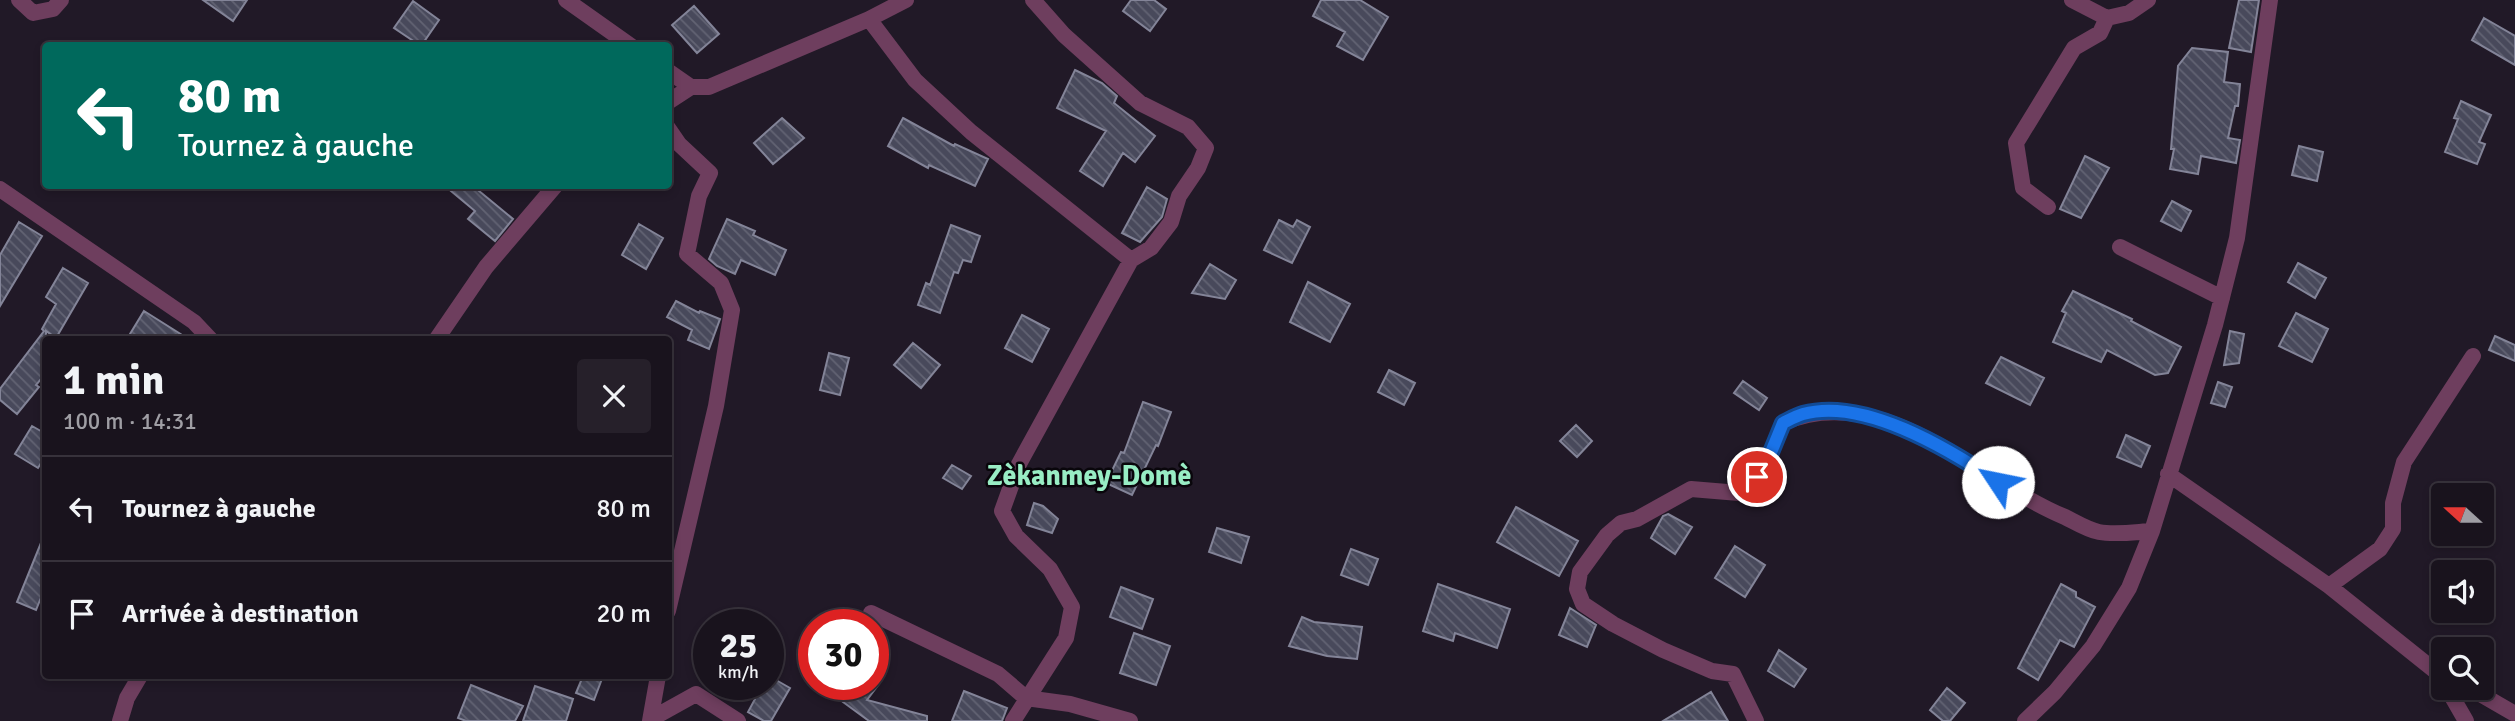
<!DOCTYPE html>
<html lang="fr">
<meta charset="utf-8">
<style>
:root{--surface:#19131d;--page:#26202a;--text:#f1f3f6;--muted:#9f9ea4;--line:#37323b}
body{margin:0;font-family:Signika,sans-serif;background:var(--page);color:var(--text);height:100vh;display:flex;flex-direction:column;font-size:26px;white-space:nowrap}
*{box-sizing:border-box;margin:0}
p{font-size:23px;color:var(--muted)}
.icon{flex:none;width:38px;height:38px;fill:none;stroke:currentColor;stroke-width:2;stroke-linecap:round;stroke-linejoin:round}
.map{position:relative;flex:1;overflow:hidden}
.sheet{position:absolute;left:42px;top:336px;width:630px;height:343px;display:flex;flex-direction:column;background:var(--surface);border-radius:7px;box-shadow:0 4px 10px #0003,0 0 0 2px var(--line)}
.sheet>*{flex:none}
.hud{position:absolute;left:42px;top:42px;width:630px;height:147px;border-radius:7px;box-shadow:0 4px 10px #0003,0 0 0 2px var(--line);background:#00695c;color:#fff;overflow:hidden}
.needle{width:46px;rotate:291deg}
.fabs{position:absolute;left:2431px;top:483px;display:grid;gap:14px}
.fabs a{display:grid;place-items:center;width:63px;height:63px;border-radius:7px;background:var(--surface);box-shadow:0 4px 10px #0003,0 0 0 2px var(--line);font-size:35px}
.speed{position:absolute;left:693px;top:609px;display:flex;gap:14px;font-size:35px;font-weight:700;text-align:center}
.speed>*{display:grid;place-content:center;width:91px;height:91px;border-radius:50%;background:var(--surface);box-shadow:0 4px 10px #0003,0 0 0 2px var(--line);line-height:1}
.speed small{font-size:18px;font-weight:400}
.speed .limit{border:10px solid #d22;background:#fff;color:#111}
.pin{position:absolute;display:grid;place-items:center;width:60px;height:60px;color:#fff;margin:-30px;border:4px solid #fff;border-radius:50%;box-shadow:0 2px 7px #0007}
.me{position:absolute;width:77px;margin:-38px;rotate:304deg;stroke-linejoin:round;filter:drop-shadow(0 0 5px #0008)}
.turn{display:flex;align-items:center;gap:24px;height:147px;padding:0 21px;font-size:32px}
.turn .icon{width:91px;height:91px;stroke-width:2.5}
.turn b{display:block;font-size:49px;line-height:60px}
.round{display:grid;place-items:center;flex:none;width:74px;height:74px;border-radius:7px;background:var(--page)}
.headline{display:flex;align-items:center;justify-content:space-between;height:119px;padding:0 21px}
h1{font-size:42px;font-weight:800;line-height:52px}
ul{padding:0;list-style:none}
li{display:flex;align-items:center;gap:21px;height:105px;padding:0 21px;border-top:2px solid var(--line)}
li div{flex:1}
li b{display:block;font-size:26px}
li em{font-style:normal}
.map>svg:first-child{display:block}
.building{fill:url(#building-back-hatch);stroke:#838498;stroke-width:2}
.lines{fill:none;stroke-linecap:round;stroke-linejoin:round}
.minor{stroke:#6e3e5e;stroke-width:16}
.route-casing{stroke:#114b97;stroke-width:18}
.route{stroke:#1a73e8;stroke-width:12}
.labels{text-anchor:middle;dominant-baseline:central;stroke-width:5;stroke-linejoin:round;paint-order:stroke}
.quarter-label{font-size:28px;font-weight:bold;fill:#98edc4;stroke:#09060b}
</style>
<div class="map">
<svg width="2515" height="721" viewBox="0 0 2515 721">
<defs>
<pattern id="building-back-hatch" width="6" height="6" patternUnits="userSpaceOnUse" patternTransform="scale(1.75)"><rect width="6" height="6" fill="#48495b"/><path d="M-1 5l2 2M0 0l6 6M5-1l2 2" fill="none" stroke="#626373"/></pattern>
</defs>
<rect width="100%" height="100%" fill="#211927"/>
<path class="building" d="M203,0H247L233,21Z
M1131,0H1154L1166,9L1150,31L1123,11Z
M1321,0H1360L1388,17L1363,60L1337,46L1345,32L1313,16Z
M2239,0H2259L2251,52L2229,48Z
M413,1L439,20L421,46L394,28Z
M694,6L719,34L697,53L672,25Z
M2484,18L2515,36V65L2472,40Z
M2192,48L2228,52L2224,82L2240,84L2238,106H2235L2228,138L2240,140L2236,163L2201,156L2198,174L2170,169L2174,149H2171L2178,66Z
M1075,70L1102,83L1117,96L1114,103L1155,136L1135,162L1123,153L1103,186L1080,171L1106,131L1057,108Z
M2461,101L2491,115L2479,142L2485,144L2477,164L2445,152L2458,119L2454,118Z
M782,118L804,138L773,164L754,143Z
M903,118L954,146L955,144L988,159L975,186L929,165L928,168L888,146Z
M2299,146L2323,152L2317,181L2292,175Z
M2085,156L2109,168L2081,218L2060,209Z
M445,186H473L513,219L495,241L468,219L475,211Z
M1147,187L1167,199L1162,217L1140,242L1122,233Z
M2172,201L2191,211L2181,231L2161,221Z
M727,219L755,231L753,235L786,250L775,275L741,260L735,274L717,266L709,259Z
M1279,220L1293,227L1297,220L1310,227L1292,263L1264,250Z
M19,222L42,236L0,306V255Z
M639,224L663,238L646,269L622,255Z
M951,225L980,236L971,262L963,260L958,273L954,272L940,313L918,305L926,283L930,285Z
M2298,263L2326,278L2315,298L2288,282Z
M1210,264L1236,280L1225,299L1192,293Z
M63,268L88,283L56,338L46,331V373L36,385L39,387L17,414L0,400V389L44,331L42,329L56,304L46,297Z
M1308,282L1350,304L1330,342L1290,322Z
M2073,291L2132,319L2131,321L2181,347L2168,373L2155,375L2107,350L2101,362L2053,342L2066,313L2062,311Z
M676,301L699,313L700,311L720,319L709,349L688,340L692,330L667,317Z
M144,311L190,340H139L130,334Z
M2296,313L2328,329L2312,362L2279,346Z
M1022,315L1049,329L1032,362L1005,348Z
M2230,331L2244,334L2239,363L2224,365Z
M2495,336L2515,345V361L2489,350Z
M913,343L940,365L921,388L894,365Z
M829,353L849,358L840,395L820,390Z
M2001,357L2044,378L2030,405L1986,383Z
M1389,370L1415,383L1404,405L1378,392Z
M1743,381L1767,398L1759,410L1734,393Z
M2218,382L2232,387L2225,407L2211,403Z
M1143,402L1171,412L1158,446L1156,445L1132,495L1106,483L1121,452L1124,453Z
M1576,425L1592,441L1577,457L1560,441Z
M32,426L46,434V455L38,468L15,454Z
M2126,435L2150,446L2141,467L2117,457Z
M1748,449L1759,455L1754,466L1744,475L1735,470Z
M952,465L971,476L962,489L943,478Z
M1034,503L1043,506L1058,519L1052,533L1027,525Z
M1516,507L1578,541L1559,576L1497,542Z
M1668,514L1692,527L1675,554L1651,538L1663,516Z
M1217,528L1249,537L1241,563L1209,552Z
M45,533L46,585L36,610L17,602Z
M1735,546L1765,565L1745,597L1715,578Z
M1351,549L1378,559L1368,585L1341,575Z
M1438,584L1510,609L1497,648L1455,633L1453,641L1423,631Z
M2061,584L2076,592V597L2095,607L2074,647L2060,640L2038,680L2018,668Z
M1121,587L1153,599L1142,629L1110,617Z
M1570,608L1596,625L1587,647L1559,635Z
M1302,617L1314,622L1362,627L1357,659L1327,656L1289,646Z
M1134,633L1170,646L1156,685L1120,673Z
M1779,650L1806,669L1794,687L1768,671Z
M583,676H603L594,700L576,693Z
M769,676L790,688L771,721H764L748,712L755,699L731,684H768Z
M857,684H879L867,700L927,716V721H869L828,691L849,695Z
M471,685L523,706L515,721H466L458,718Z
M535,686L573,699L566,721H523Z
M1947,688L1965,703L1950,721H1943L1930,710Z
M964,691L1007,708L1002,721H952Z
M1711,692L1728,721H1663Z"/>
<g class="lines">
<path class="minor" d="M19,0L33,13L53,9L61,0
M566,0L631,46
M2072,0L2107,18L2129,13L2148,0
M869,19L915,80L971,132L1131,260
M668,71L691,87
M668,102L691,87H709L869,19L906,0
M668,128L679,144L710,173L699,196L687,254L721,283L732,310L716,406L668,611
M0,189L194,322L211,340
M2048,207L2023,188L2016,143L2074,48L2100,33L2107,18
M2120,247L2222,298
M436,340L486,267L555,186
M2168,474L2329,586L2439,674L2443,681
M2329,586L2380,549L2393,529V503L2404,462L2473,356
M871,613L998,674L1026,698L1070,704L1130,721
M2447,688L2466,721
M2470,688L2515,714
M651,719L696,694L738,721
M120,721L127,698L140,676
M650,721L658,676
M1013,721L1066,638L1072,607L1050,569L1016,536L1002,511L1019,464L1131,260L1151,248L1171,222L1179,196L1198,168L1206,148L1188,127L1140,103L1064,35L1033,0
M1756,721L1733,674L1712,671L1663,650L1613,624L1583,604L1577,589L1580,572L1607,535L1621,523L1637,519L1691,489L1739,493L1763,472L1783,423C1883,379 1978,481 2065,517C2075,522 2088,530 2099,532C2115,535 2135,532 2152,531
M2025,721L2055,692L2093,646L2129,588L2152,531L2215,325L2237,238L2270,0"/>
</g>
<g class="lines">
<g class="route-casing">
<path id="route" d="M1757,477L1763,472L1783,423C1789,420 1796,416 1803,414C1864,397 1949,449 1998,482"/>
</g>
<use href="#route" class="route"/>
</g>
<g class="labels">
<g class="quarter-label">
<text x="1089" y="476">Zèkanmey-Domè</text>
</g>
</g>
</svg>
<div class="fabs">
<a><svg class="needle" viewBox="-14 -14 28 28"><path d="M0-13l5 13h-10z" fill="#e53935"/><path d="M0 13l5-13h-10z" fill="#9f9ea4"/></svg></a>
<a><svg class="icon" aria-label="sound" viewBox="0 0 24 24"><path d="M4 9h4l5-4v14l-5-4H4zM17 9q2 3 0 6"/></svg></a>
<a><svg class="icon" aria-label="search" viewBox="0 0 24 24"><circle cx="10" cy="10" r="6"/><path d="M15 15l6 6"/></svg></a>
</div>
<div class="speed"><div>25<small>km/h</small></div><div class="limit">30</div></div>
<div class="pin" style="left:1757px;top:477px;background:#d93025"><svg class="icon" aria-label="arrive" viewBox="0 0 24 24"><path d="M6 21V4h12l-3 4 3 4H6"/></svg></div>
<svg class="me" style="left:1998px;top:482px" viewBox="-20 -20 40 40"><circle r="19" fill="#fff"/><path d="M0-13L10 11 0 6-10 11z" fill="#1a73e8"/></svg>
<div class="hud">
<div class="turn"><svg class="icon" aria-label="left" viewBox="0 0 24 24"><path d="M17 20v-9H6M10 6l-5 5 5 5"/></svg><div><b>80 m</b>Tournez à gauche</div></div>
</div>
<section class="sheet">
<div class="headline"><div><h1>1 min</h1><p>100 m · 14:31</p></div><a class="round"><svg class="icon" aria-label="close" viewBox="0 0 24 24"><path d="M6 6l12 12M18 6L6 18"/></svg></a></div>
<ul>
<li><svg class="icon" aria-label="left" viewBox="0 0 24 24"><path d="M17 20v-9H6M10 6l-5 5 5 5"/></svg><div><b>Tournez à gauche</b></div><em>80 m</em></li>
<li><svg class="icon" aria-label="arrive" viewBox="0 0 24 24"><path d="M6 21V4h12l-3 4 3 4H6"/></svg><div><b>Arrivée à destination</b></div><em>20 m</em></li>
</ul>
</section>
</div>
